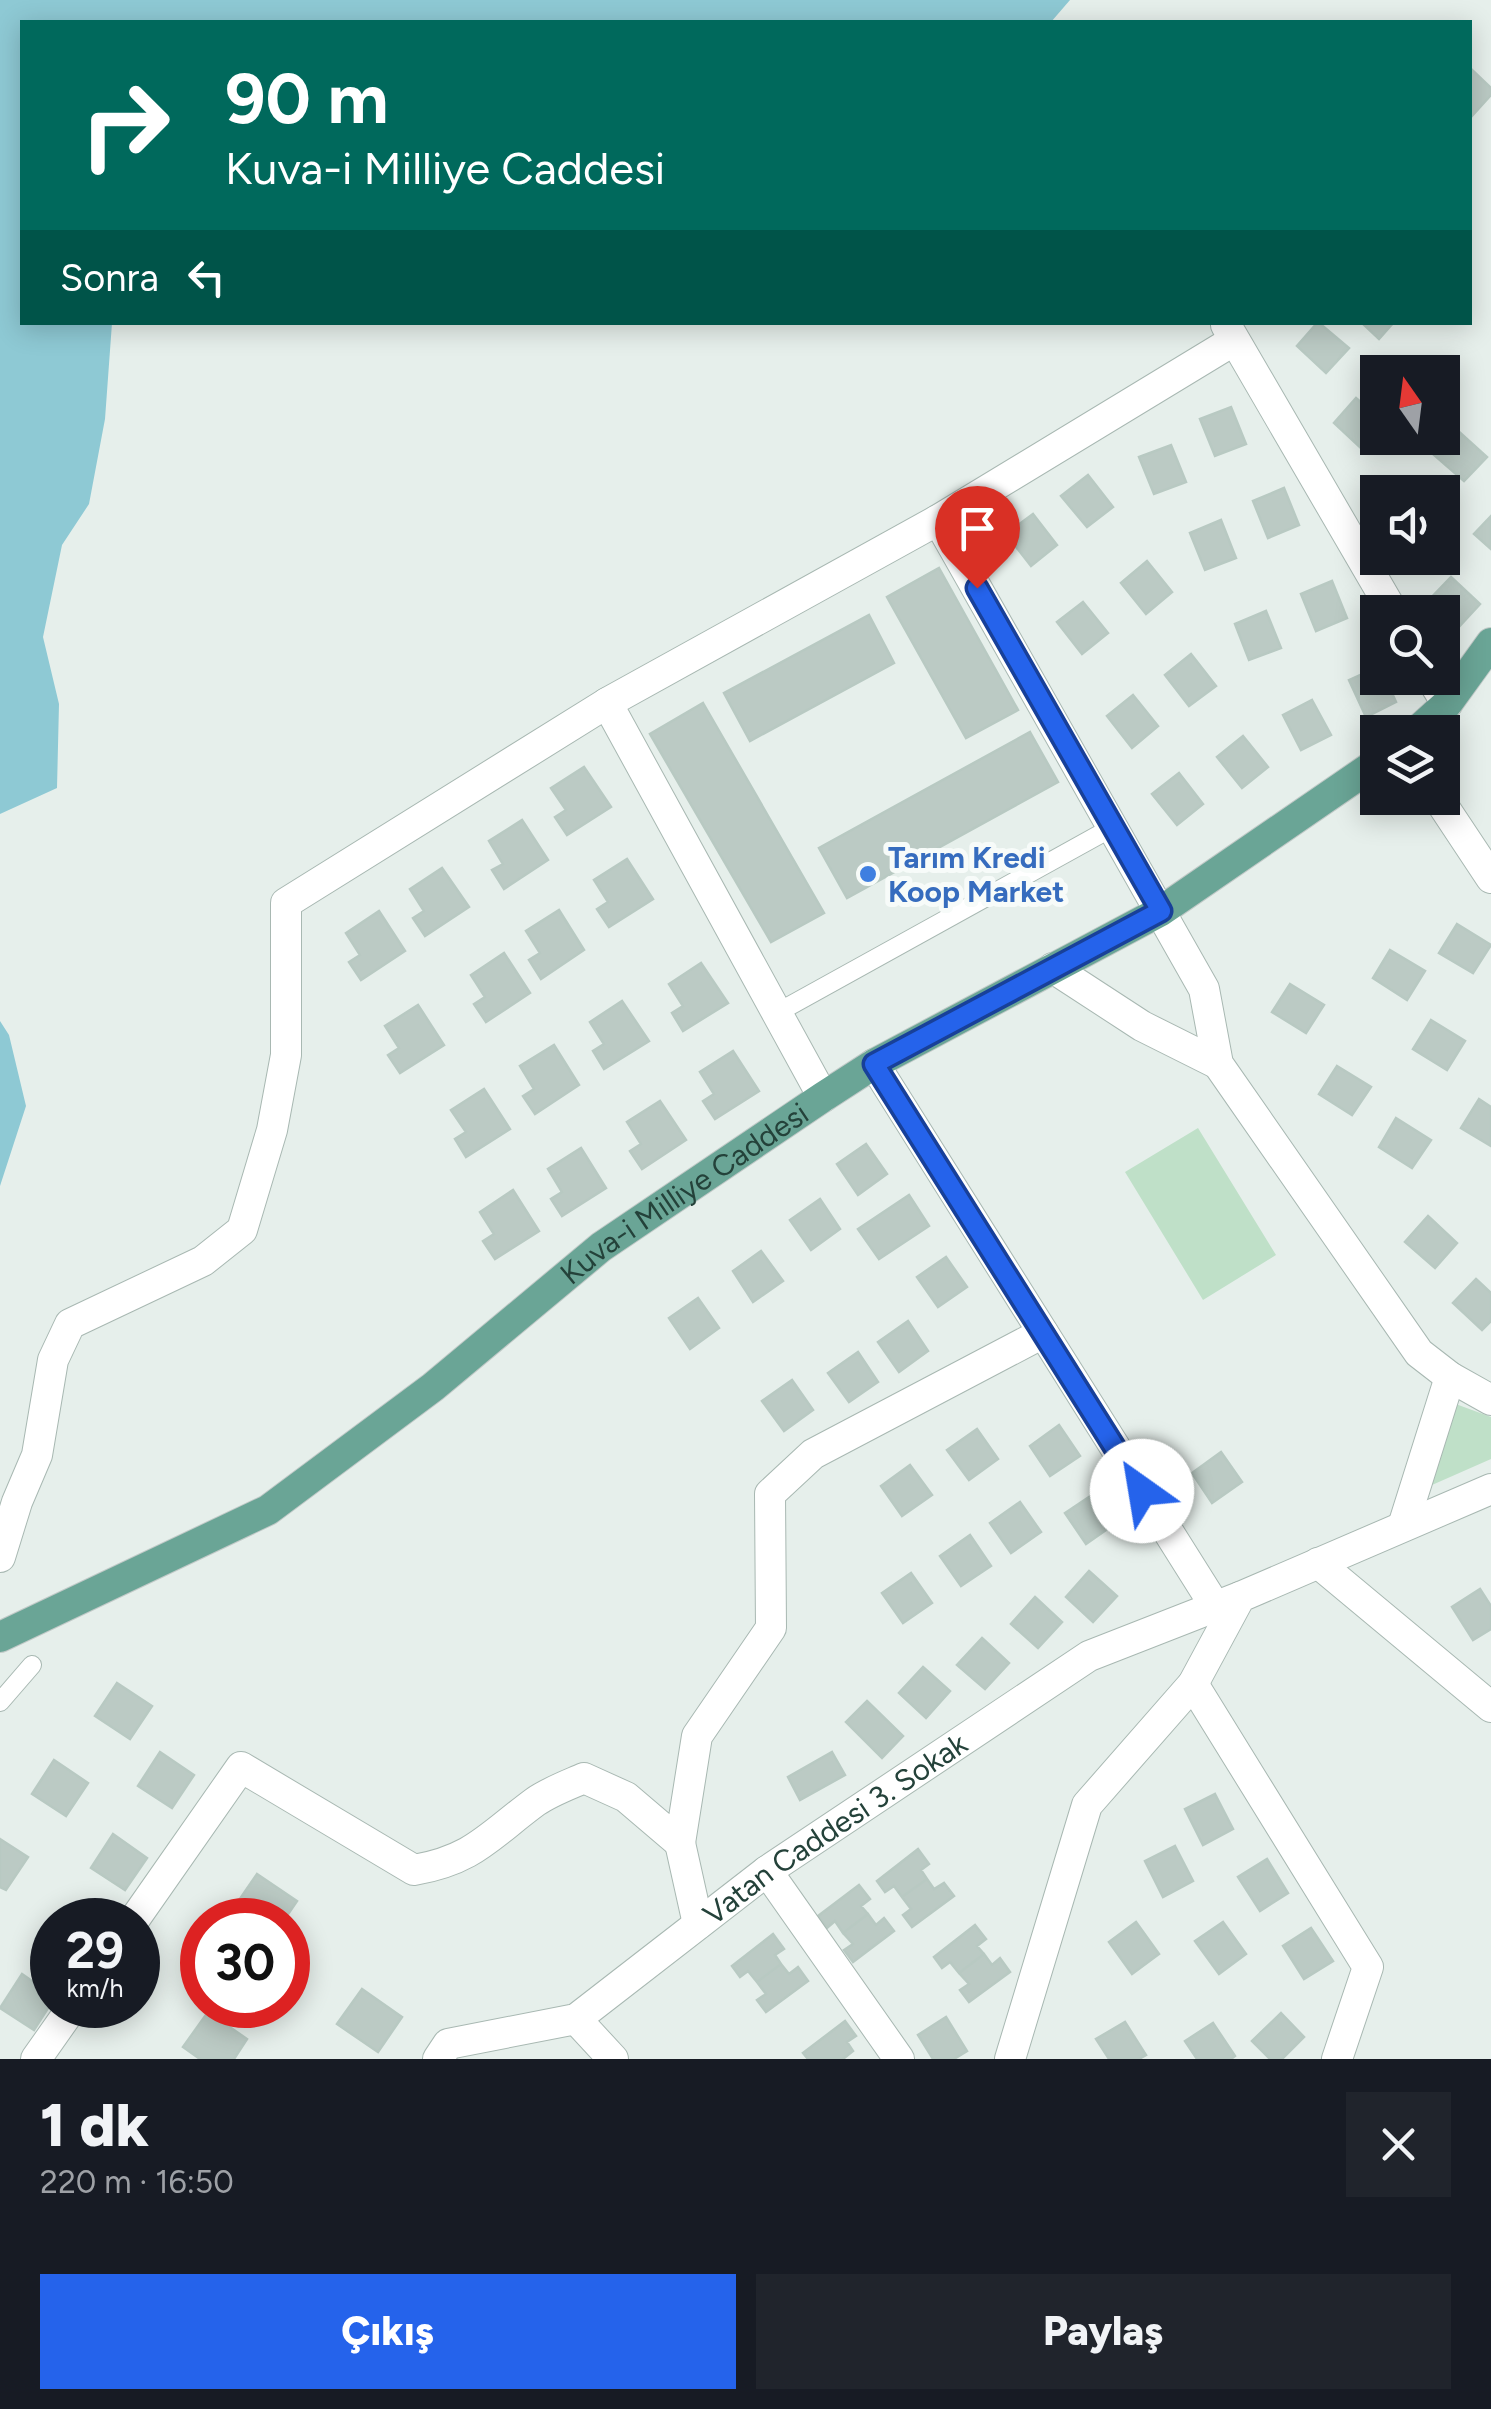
<!DOCTYPE html>
<html lang="tr">
<meta charset="utf-8">
<style>
:root{--surface:#171b24;--page:#20242c;--text:#f1f3f6;--muted:#9ea1a6;--accent:#2563eb}
body{margin:0;font-family:Figtree,sans-serif;background:var(--page);color:var(--text);height:100vh;display:flex;flex-direction:column;font-size:38px;white-space:nowrap}
*{box-sizing:border-box;margin:0}
p{font-size:32px;color:var(--muted)}
.icon{flex:none;width:55px;height:55px;fill:none;stroke:currentColor;stroke-width:2;stroke-linecap:round;stroke-linejoin:round}
.map{position:relative;height:2059px;overflow:hidden}
.details{display:flex;flex-direction:column;background:var(--surface);flex:1}
.details>*{flex:none}
.guide{position:absolute;left:20px;top:20px;width:1452px;height:305px;border-radius:0px;box-shadow:0 5px 25px #0003;background:#00695c;color:#fff;overflow:hidden}
.needle{width:65px;rotate:346deg}
.tools{position:absolute;left:1360px;top:355px;display:grid;gap:20px}
.tools a{display:grid;place-items:center;width:100px;height:100px;border-radius:0px;background:var(--surface);box-shadow:0 5px 25px #0003;font-size:50px}
.speed{position:absolute;left:30px;top:1898px;display:flex;gap:20px;font-size:50px;font-weight:700;text-align:center}
.speed>*{display:grid;place-content:center;width:130px;height:130px;border-radius:50%;background:var(--surface);box-shadow:0 5px 25px #0003;line-height:1}
.speed small{font-size:25px;font-weight:400}
.speed .limit{border:15px solid #d22;background:#fff;color:#111}
.pin{position:absolute;display:grid;place-items:center;width:85px;height:85px;color:#fff;margin:-102px -42px;border-radius:50% 50% 50% 0;rotate:-45deg;box-shadow:0 0 10px #0007}
.pin .icon{rotate:45deg}
.me{position:absolute;width:110px;margin:-55px;rotate:328deg;stroke-linejoin:round;filter:drop-shadow(0 0 8px #0008)}
.turn{display:flex;align-items:center;gap:35px;height:210px;padding:0 40px;font-size:45px}
.turn .icon{width:130px;height:130px;stroke-width:2.5}
.turn b{display:block;font-size:70px;line-height:85px}
.then{display:flex;align-items:center;height:95px;padding:0 40px;background:#0003;gap:20px;font-size:38px}
.round{display:grid;place-items:center;flex:none;width:105px;height:105px;border-radius:0px;background:var(--page)}
.head{display:flex;align-items:center;justify-content:space-between;height:170px;padding:0 40px}
h1{font-size:60px;font-weight:800;line-height:75px}
.primary-button{display:flex;gap:20px;margin-top:auto;padding:20px 40px}
.primary-button a{flex:1;height:115px;border-radius:0px;background:var(--accent);color:#fff;font-size:40px;font-weight:800;line-height:115px;text-align:center}
.primary-button a+a{background:var(--page);color:var(--text)}
.map>svg:first-child{display:block}
.green{fill:#bfe0c8}
.water{fill:#8ec9d4}
.building{fill:#bbcac4;stroke:#b8c9c2;stroke-width:2.5}
.lines{fill:none;stroke-linecap:round;stroke-linejoin:round}
.service-casing{stroke:#a8b8b2;stroke-width:20}
.minor-casing{stroke:#a8b8b2;stroke-width:32}
.primary-casing{stroke:#c2cac8;stroke-width:32}
.service{stroke:#fff;stroke-width:18}
.minor{stroke:#fff;stroke-width:30}
.primary{stroke:#6aa596;stroke-width:30}
.route-casing{stroke:#184099;stroke-width:25}
.route{stroke:#2563eb;stroke-width:18}
.shop-dot{fill:#3f7fe0;stroke:#f7fbf9;stroke-width:4}
.labels{text-anchor:middle;dominant-baseline:central;stroke-width:10;stroke-linejoin:round;paint-order:stroke}
.shop-label{font-size:30px;font-weight:bold;fill:#366cbe;stroke:#f7fbf9;text-anchor:start}
.street-label{font-size:30px;fill:#24423a;stroke:#f7fbf9}
</style>
<div class="map">
<svg width="1491" height="2059" viewBox="0 0 1491 2059">
<rect width="100%" height="100%" fill="#e6efeb"/>
<path class="green" d="M1198,1128L1276,1255L1203,1300L1125,1172Z
M1453,1403L1491,1417V1459L1432,1485Z"/>
<path class="water" d="M0,0H1070L1051,22H22V322L112,323L105,419L89,504L62,545L43,637L59,704L57,788L0,814Z
M0,1021L9,1035L26,1106L0,1186Z"/>
<path class="building" d="M1470,68L1491,88V95L1472,116Z
M1318,322L1349,348L1326,373L1297,346Z
M1361,322H1394L1379,339Z
M1356,398L1378,417V434L1363,450L1334,423Z
M1231,407L1246,444L1215,456L1200,419Z
M1457,430L1487,457L1464,481L1434,455Z
M1171,445L1186,482L1154,494L1139,457Z
M1088,475L1113,507L1087,527L1061,496Z
M1284,488L1299,525L1268,538L1253,501Z
M1033,514L1057,545L1031,566L1006,534Z
M1491,516V549L1474,534Z
M1221,520L1236,558L1205,570L1190,533Z
M1147,561L1172,592L1146,614L1121,583Z
M939,568L1018,710L966,738L887,597Z
M1451,577L1480,604L1457,629L1428,601Z
M1332,581L1347,618L1316,631L1301,594Z
M1083,602L1108,633L1082,654L1057,622Z
M1266,611L1281,648L1249,660L1235,624Z
M869,615L894,663L750,741L724,693Z
M1191,654L1216,686L1189,706L1165,675Z
M1378,667V678H1385L1396,702L1366,717L1349,680Z
M1133,695L1158,726L1132,748L1107,716Z
M1312,700L1331,735L1301,750L1283,715Z
M703,703L824,913L771,942L650,734Z
M1030,732L1058,782L847,898L819,848Z
M1243,736L1268,767L1242,788L1217,757Z
M584,767L611,807L567,835L555,817L566,810L551,788Z
M1179,773L1203,804L1177,825L1152,794Z
M522,820L548,860L504,889L492,870L503,864L489,841Z
M627,859L653,899L609,927L597,909L608,902L594,880Z
M442,868L469,907L425,936L413,918L424,911L410,889Z
M559,910L584,950L541,979L529,960L540,953L526,931Z
M379,911L405,951L361,980L349,962L360,955L346,933Z
M1457,924L1491,945L1473,973L1439,953Z
M1390,950L1425,971L1407,1000L1373,978Z
M504,953L530,993L486,1022L474,1004L485,997L471,975Z
M701,963L728,1003L683,1031L672,1013L683,1006L669,984Z
M1290,984L1324,1005L1306,1033L1272,1012Z
M622,1001L649,1041L604,1069L593,1051L604,1044L590,1022Z
M418,1005L444,1045L400,1073L388,1055L399,1048L385,1026Z
M1431,1020L1465,1041L1447,1070L1413,1049Z
M554,1045L579,1085L535,1114L523,1096L534,1089L520,1066Z
M733,1051L759,1091L715,1119L703,1101L714,1094L700,1072Z
M1337,1066L1371,1087L1352,1115L1319,1094Z
M484,1089L510,1129L466,1157L455,1139L466,1132L451,1110Z
M1479,1099L1491,1107V1146L1461,1128Z
M660,1101L686,1140L642,1169L630,1151L641,1144L627,1122Z
M1396,1118L1431,1140L1412,1168L1379,1147Z
M866,1144L887,1174L858,1195L837,1164Z
M581,1148L606,1188L562,1216L551,1199L562,1192L548,1169Z
M513,1190L539,1231L495,1259L483,1241L494,1234L480,1212Z
M909,1195L929,1226L879,1259L858,1229Z
M820,1199L840,1229L811,1250L790,1220Z
M1428,1216L1457,1243L1435,1268L1405,1242Z
M761,1251L783,1281L753,1302L733,1271Z
M946,1257L967,1287L938,1307L917,1277Z
M1476,1279L1491,1293V1321L1482,1330L1453,1303Z
M698,1298L719,1328L690,1349L669,1318Z
M908,1321L928,1351L899,1372L878,1342Z
M858,1352L878,1382L849,1402L828,1373Z
M792,1380L813,1410L784,1431L762,1401Z
M1059,1425L1080,1456L1050,1476L1030,1446Z
M977,1429L998,1459L969,1480L947,1450Z
M1221,1452L1242,1482L1212,1503L1192,1473Z
M910,1465L932,1495L902,1516L881,1486Z
M1095,1493L1116,1523L1086,1544L1065,1513Z
M1020,1502L1041,1532L1011,1553L990,1523Z
M970,1535L991,1566L961,1586L940,1556Z
M1089,1571L1117,1596L1093,1622L1066,1597Z
M911,1573L932,1603L903,1623L882,1593Z
M1480,1589L1491,1606V1629L1473,1640L1452,1607Z
M1035,1597L1062,1622L1038,1648L1011,1624Z
M982,1638L1009,1663L985,1689L957,1665Z
M923,1667L950,1691L926,1718L899,1693Z
M117,1683L152,1706L130,1739L95,1716Z
M867,1701L903,1736L882,1758L846,1722Z
M160,1752L194,1775L172,1808L138,1786Z
M832,1752L845,1775L800,1800L788,1777Z
M54,1760L88,1783L66,1816L32,1794Z
M1215,1794L1233,1829L1203,1845L1185,1809Z
M113,1834L147,1858L125,1890L91,1868Z
M0,1839L28,1857L6,1890L0,1887Z
M1175,1846L1193,1881L1163,1897L1145,1861Z
M918,1849L929,1864L921,1870L927,1879L902,1897L894,1886L885,1892L877,1881Z
M1267,1859L1288,1893L1260,1911L1238,1877Z
M257,1874L297,1901L284,1920H248L233,1909Z
M927,1879L934,1889L944,1883L954,1896L912,1927L903,1915L911,1909L902,1897Z
M859,1885L870,1899L861,1906L868,1914L843,1933L835,1921L827,1928L818,1916Z
M868,1914L876,1925L884,1918L894,1931L853,1962L844,1950L853,1944L843,1933Z
M1136,1922L1159,1954L1132,1974L1109,1942Z
M1223,1922L1246,1954L1219,1974L1195,1941Z
M975,1925L986,1939L977,1946L984,1954L959,1973L950,1962L942,1968L934,1957Z
M1311,1928L1333,1961L1304,1979L1283,1946Z
M773,1934L784,1949L775,1955L781,1964L757,1982L748,1971L740,1977L732,1966Z
M984,1954L992,1965L1000,1958L1010,1972L969,2002L960,1990L969,1984L959,1973Z
M781,1964L789,1974L798,1967L808,1981L766,2012L757,2000L766,1994L757,1982Z
M22,1974L52,1995V2002L34,2030L0,2008Z
M362,1989L402,2017L378,2052L337,2024Z
M208,2012L247,2039L234,2059H200L183,2047Z
M1281,2013L1304,2037L1282,2059H1270L1252,2041Z
M946,2017L967,2051L954,2059H933L918,2035Z
M845,2021L856,2036L847,2042L853,2051L843,2059H808L803,2053Z
M1125,2022L1146,2055L1139,2059H1109L1096,2039Z
M1213,2023L1235,2056L1231,2059H1197L1185,2041Z"/>
<g class="lines">
<g class="service-casing">
<path id="service" d="M775,1014L1113,827
M0,1702L32,1665"/>
</g>
<g class="minor-casing">
<g id="minor">
<path d="M1226,325L1393,612"/>
<path d="M938,520L1204,989L1218,1064L1419,1353L1450,1377L1491,1400"/>
<path d="M1431,678L1447,704"/>
<path d="M1438,798L1491,878"/>
<path d="M1053,968L1142,1026L1218,1064"/>
<path d="M874,1064L1215,1606"/>
<path d="M823,1097L607,703L938,520L1233,341"/>
<path d="M1403,1526L1450,1377"/>
<path d="M0,1557L17,1502L37,1455L53,1360L70,1324L203,1261L242,1230L272,1130L286,1055V903L607,703"/>
<path d="M1318,1563L1491,1707"/>
<path d="M1193,1684L1368,1967L1337,2059"/>
<path d="M680,1843L698,1924"/>
<path d="M767,1871L899,2059"/>
<path d="M134,1920L241,1767L414,1870C473,1860 489,1836 535,1802C549,1792 568,1785 584,1778L626,1797L680,1843L697,1736L771,1628L770,1494L813,1454L1043,1333"/>
<path d="M576,2019L613,2059"/>
<path d="M36,2059L74,2005"/>
<path id="s1" d="M438,2059L448,2044L576,2019L767,1871L1089,1656L1240,1597"/>
<path d="M1010,2059L1087,1805L1193,1684L1240,1597L1491,1489"/>
</g>
</g>
<g class="primary-casing">
<g id="primary">
<path d="M1416,732L1447,704L1491,643"/>
<path id="s2" d="M0,1637L268,1510L433,1387L601,1247L823,1097L874,1064L1161,911L1378,762"/>
</g>
</g>
<use href="#service" class="service"/>
<use href="#minor" class="minor"/>
<use href="#primary" class="primary"/>
</g>
<g class="lines">
<g class="route-casing">
<path id="route" d="M977,588L1161,911L874,1064L1142,1491"/>
</g>
<use href="#route" class="route"/>
</g>
<circle class="shop-dot" cx="868" cy="874" r="10"/>
<g class="labels">
<g class="shop-label">
<text x="888" y="857">Tarım Kredi<tspan x="888" dy="34">Koop Market</tspan></text>
</g>
<g class="street-label">
<text stroke="none"><textPath href="#s2" startOffset="820">Kuva-i Milliye Caddesi</textPath></text>
<text stroke="none"><textPath href="#s1" startOffset="470">Vatan Caddesi 3. Sokak</textPath></text>
</g>
</g>
</svg>
<div class="tools">
<a><svg class="needle" viewBox="-14 -14 28 28"><path d="M0-13l5 13h-10z" fill="#e53935"/><path d="M0 13l5-13h-10z" fill="#9ea1a6"/></svg></a>
<a><svg class="icon" aria-label="sound" viewBox="0 0 24 24"><path d="M4 9h4l5-4v14l-5-4H4zM17 9q2 3 0 6"/></svg></a>
<a><svg class="icon" aria-label="search" viewBox="0 0 24 24"><circle cx="10" cy="10" r="6"/><path d="M15 15l6 6"/></svg></a>
<a><svg class="icon" aria-label="layers" viewBox="0 0 24 24"><path d="M12 4l9 5-9 5-9-5zM3 14l9 5 9-5"/></svg></a>
</div>
<div class="speed"><div>29<small>km/h</small></div><div class="limit">30</div></div>
<div class="pin" style="left:977px;top:588px;background:#d93025"><svg class="icon" aria-label="arrive" viewBox="0 0 24 24"><path d="M6 21V4h12l-3 4 3 4H6"/></svg></div>
<svg class="me" style="left:1142px;top:1491px" viewBox="-20 -20 40 40"><circle r="19" fill="#fff"/><path d="M0-13L10 11 0 6-10 11z" fill="#2563eb"/></svg>
<div class="guide">
<div class="turn"><svg class="icon" aria-label="right" viewBox="0 0 24 24"><path d="M7 20v-9h11M14 6l5 5-5 5"/></svg><div><b>90 m</b>Kuva-i Milliye Caddesi</div></div>
<div class="then">Sonra<svg class="icon" aria-label="left" viewBox="0 0 24 24"><path d="M17 20v-9H6M10 6l-5 5 5 5"/></svg></div>
</div>
</div>
<section class="details">
<div class="head"><div><h1>1 dk</h1><p>220 m · 16:50</p></div><a class="round"><svg class="icon" aria-label="close" viewBox="0 0 24 24"><path d="M6 6l12 12M18 6L6 18"/></svg></a></div>
<div class="primary-button"><a>Çıkış</a><a>Paylaş</a></div>
</section>
